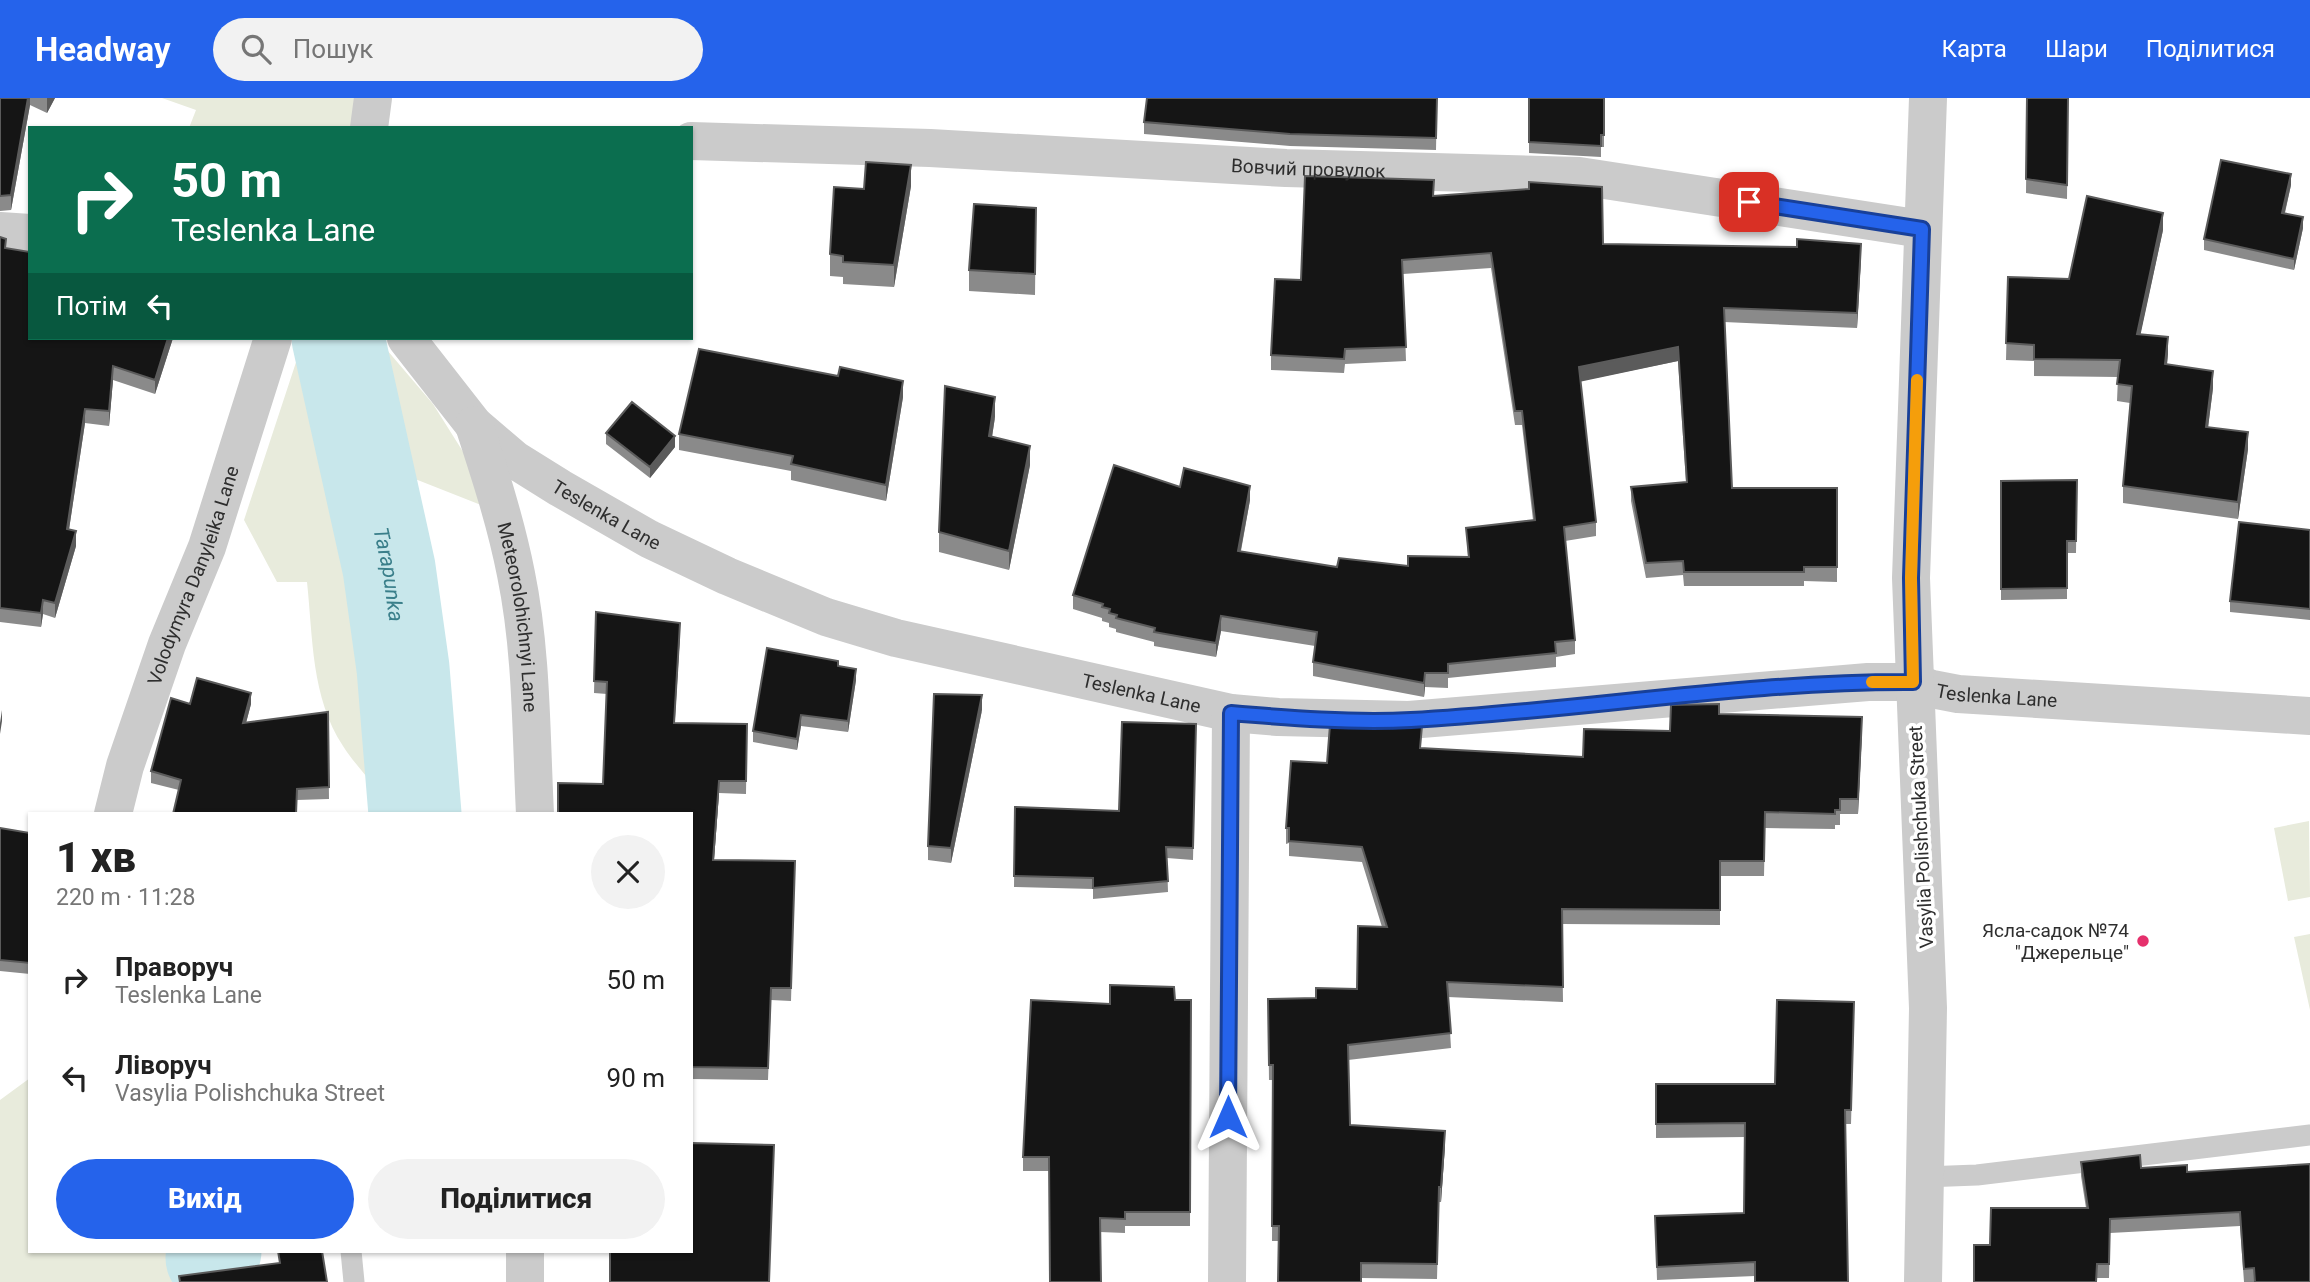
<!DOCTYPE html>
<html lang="uk">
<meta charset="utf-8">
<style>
:root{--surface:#fff;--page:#f2f2f2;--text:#222;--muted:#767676;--accent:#2563eb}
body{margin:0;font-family:Roboto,sans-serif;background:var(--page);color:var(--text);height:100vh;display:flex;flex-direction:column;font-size:26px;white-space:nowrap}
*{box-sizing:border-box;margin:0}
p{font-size:23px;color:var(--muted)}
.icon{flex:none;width:38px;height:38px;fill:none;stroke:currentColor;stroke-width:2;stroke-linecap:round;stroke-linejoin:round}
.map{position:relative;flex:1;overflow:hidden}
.drawer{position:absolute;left:28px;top:714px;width:665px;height:441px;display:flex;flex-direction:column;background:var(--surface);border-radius:0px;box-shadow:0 2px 5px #0004}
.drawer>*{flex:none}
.top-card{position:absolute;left:28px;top:28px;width:665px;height:214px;border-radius:0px;box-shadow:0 2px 5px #0004;background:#0b6e4f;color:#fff;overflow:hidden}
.pin{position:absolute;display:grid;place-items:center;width:60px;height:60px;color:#fff;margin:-30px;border-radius:14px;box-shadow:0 4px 10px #0006}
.me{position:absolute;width:77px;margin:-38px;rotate:0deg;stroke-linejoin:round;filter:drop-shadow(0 0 5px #0008)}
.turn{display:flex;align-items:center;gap:24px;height:147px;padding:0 28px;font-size:32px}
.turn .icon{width:91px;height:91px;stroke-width:2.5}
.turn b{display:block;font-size:49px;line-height:60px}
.then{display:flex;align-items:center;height:66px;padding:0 28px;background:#0003;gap:14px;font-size:26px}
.round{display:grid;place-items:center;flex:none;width:74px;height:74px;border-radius:37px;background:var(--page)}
.head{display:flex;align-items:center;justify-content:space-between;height:119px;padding:0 28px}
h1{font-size:42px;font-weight:800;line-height:52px}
.cta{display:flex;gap:14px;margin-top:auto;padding:14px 28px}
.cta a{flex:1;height:80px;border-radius:42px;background:var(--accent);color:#fff;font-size:28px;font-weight:800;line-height:80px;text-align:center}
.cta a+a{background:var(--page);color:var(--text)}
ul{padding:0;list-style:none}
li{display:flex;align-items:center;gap:21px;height:98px;padding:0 28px}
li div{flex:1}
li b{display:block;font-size:26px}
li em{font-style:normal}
header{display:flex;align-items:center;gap:42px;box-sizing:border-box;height:98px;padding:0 35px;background:var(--accent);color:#fff}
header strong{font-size:33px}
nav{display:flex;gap:38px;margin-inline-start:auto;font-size:24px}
.search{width:490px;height:63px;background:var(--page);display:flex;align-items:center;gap:18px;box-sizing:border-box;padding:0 24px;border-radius:38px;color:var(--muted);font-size:26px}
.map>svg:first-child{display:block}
.green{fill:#e8ebdc}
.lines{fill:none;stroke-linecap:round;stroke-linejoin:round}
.river{stroke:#c8e7eb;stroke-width:93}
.service{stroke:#cbcbcb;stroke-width:21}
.minor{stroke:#cbcbcb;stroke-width:38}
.wall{fill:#8a8a8a}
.shaded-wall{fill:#5b5b5b}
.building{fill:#151515;stroke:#5b5b5b;stroke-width:2}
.route-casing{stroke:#184099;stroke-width:18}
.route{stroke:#2563eb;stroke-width:12}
.slow{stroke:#f59e0b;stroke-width:12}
.poi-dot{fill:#e5306c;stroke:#fff;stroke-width:2.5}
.labels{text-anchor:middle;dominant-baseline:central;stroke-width:7;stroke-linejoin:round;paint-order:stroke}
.street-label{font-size:19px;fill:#2e2e2e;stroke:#fff}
.poi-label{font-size:19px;fill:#2e2e2e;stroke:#fff;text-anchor:end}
.water-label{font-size:21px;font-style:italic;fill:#3a7f8a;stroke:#fff}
</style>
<header>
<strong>Headway</strong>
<div class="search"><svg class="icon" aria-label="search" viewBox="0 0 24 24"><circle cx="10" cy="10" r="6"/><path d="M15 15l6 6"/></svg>Пошук</div>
<nav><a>Карта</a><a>Шари</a><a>Поділитися</a></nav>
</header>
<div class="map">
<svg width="2310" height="1184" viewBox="0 0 2310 1184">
<rect width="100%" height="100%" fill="#fff"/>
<path class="green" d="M162,0H361L356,30H189L196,12Z
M304,240H370L381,245L433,306L472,368L481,407L410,379L403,448L434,716H387C380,688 358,672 343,648C311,599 313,540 307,484H277L244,422Z
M2309,723L2310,799L2288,803L2274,730Z
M2310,836V912L2294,839Z
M30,980V1153H205L172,1166L174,1184H0V1002Z"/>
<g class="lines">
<g class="river">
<path id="s1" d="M338,240L389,470L403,570L415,716"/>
<path d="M212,1160L215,1153"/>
</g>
<path class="service" d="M1924,1079L1977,1077L2310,1037
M351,1153L354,1184"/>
<g class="minor">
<path d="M369,30L373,0"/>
<path id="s2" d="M691,43L930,50L1286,70L1579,78L1922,131"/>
<path d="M0,133L30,135"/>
<path id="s3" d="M406,240L474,327L515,362L560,390L649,441L727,478L826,519L896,540L1231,615L1278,619L1409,622L1868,584H1913L1932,591L1958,596L2310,618"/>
<path id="s4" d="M474,327C490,376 506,425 516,476C532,554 531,637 535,716"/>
<path id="s5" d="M113,716L125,668L167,546L207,449L273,240"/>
<path d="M525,1153V1184"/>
<path d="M1227,1184L1231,615"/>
<path d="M1923,1184L1928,910L1911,480L1928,0"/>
</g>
</g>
<path class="wall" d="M0,0H55L47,15L30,7L11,112L0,113Z
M1437,0L1436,52L1290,48L1144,36V24Z
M1529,0H1604V49H1601V59L1529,55Z
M2027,0H2068L2067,101L2026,95Z
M2291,87L2285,115L2303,130L2294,172L2204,152V141Z
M911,88L894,189L843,186V179L830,178V156L864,91Z
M1434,98L1603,146L1861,160L1857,230L1724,224L1732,390H1837V484L1804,483V488H1684L1683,477L1646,480L1631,403V389L1686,384L1678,263L1580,283L1596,424V438L1565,443L1575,542V556L1556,559V569L1448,580V590L1425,589L1424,599L1313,578V564L1315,548L1221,533L1216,559L1154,548V544L1116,534V531L1109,529V525L1102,523V520L1073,511V497L1180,389L1250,402L1241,453L1337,469L1408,468L1468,459L1466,430L1533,422L1522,327H1515L1491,170L1403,176L1406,263L1345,266L1344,275L1271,272V257L1301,182Z
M1036,110L1035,197L969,193V172Z
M2163,132L2140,237L2168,256L2167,267L2213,290L2208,329L2248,351L2238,421L2123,405V388L2130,305L2117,303L2118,279L2034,278V263L2006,262L2008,179L2069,181Z
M0,139L6,151L30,240H173L155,296L113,282L109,328L85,325L69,431L76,448L55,520L43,516L41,529L0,524Z
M903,299L886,403L791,382V373L679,352V336Z
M995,319L992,339L1030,367L1009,472L939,454V434Z
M606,335L675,349L650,380L606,346Z
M2077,382L2076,455H2067V501L2001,502V383Z
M2310,432V522L2230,514V503Z
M596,514L680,537L674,625L747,626L746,696L719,695L714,762L795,763L791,903L771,902L768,982L691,981V716L603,686L607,596L594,595Z
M838,568L856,582L848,634L801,628L797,652L753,644V633Z
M190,606H251L246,625L328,614L329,701L297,702L179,692L151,685V673Z
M982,612L951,765L928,762V748Z
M1719,616L1862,634L1858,716H1840V727H1835V731L1765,730L1764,778H1720V827L1562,826L1563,904L1448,899L1451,950L1348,962L1350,1027L1445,1048L1441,1104H1439L1437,1181L1361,1180L1278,1143H1272L1273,982H1269L1268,901L1316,900L1357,891L1382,829L1362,764L1289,758V745L1286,746V730L1327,665L1421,650L1583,659L1670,633Z
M1196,626L1193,762L1167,760L1168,794L1093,801V791L1014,789L1015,709L1119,713Z
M0,730L30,735V876L0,873Z
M1175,902H1191L1190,1128H1125V1135L1100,1134L1049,1073H1023V1059Z
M1854,918L1851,1026H1845L1755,1178L1657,1182L1655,1118L1744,1115L1745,1039L1656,1040V986H1775Z
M2081,1064L2187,1074L2310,1066V1184H2244L2240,1128L2110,1135L2109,1180H2097L1990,1147L2086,1110L2081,1078Z"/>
<path class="shaded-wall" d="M28,0H30V7L11,112V97Z
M47,0H55L47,15Z
M911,67V88L894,189V167Z
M2291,76V87L2282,126V115Z
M2163,115V132L2137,253V236Z
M2303,119V130L2294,172V161Z
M1861,146V160L1857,230V215Z
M2168,239V256L2165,283V266Z
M168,240H173L155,296V282Z
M1678,249V263L1579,284V269Z
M113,268V282L109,328V313Z
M2213,273V290L2206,346V329Z
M903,283V299L886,403V387Z
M995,299V319L989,358V338Z
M85,311V325L67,445V431Z
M2248,334V351L2238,421V404Z
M675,338V349L650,380V369Z
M1030,348V367L1009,472V453Z
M1250,388V402L1238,467V453Z
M76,433V448L55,520V505Z
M43,502V516L41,529V515Z
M1221,518V533L1216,559V545Z
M680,525V537L674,637V625Z
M856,571V582L848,634V623Z
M1425,575V589L1424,599V585Z
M251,595V606L243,636V625Z
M982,597V612L951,765V750Z
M2,612V623L0,636V625Z
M801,617V628L797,652V641Z
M1862,619V634L1858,716V701Z
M719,683V695L713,775V762Z
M1445,1033V1048L1441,1104V1089Z"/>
<path class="building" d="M0,0H28L11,97L0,98Z
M1147,0H1437L1436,40L1290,36L1144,24Z
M1529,0H1604V37H1601V48L1529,44Z
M2027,0H2068L2067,87L2026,81Z
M2221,62L2291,76L2282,115L2303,119L2294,161L2204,141Z
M866,64L911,67L894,167L843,164V158L830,156L834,89L864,91Z
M1305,78L1434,82L1433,98L1529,91V84L1602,89L1603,146L1797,149V141L1861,146L1857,215L1724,210L1732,390H1837V469H1804V474H1684L1683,463L1646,465L1631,389L1687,384L1678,249L1579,269L1596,424L1564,429L1575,542L1555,544L1556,555L1448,566V575H1425L1424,585L1313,564L1317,534L1221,518L1216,545L1154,534L1155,530L1116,520L1117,517L1109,515L1110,511L1102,509L1103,506L1073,497L1114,367L1180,389L1184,370L1250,388L1238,453L1337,469L1339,460L1408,468V458L1469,459L1466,430L1535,422L1522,313H1515L1491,155L1402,162L1406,249L1345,251L1344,261L1271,257L1275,181L1301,182Z
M2087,98L2163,115L2137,236L2168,239L2165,266L2213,273L2206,329L2248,334L2238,404L2123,388L2132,288L2117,286L2120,262L2034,261V247L2006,245L2008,179L2069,181Z
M974,106L1036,110L1035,176L969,172Z
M0,139L6,141L5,150L30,154V240H168L155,282L113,268L109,313L85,311L67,431L76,433L55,505L43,502L41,515L0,510Z
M699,251L838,278L840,269L903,283L886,387L791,366L793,358L679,336Z
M945,288L995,299L989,338L1030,348L1009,453L939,434Z
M632,304L675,338L650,369L606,335Z
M2077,382L2076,443H2067V490L2001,491V383Z
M2239,424L2310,432V511L2230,503Z
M596,514L680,525L674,625L747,626L746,683H719L713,762L795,763L791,890H771L768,970L691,969V716H558V685L603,686L607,584L594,583Z
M767,550L838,563V568L856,571L848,623L801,617L797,641L753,633Z
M197,580L251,595L243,625L328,614L329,689L297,691L296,716H173L181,682L151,673L171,600L190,606Z
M934,596L982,597L951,750L928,748Z
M1719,606V616L1862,619L1858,701H1840V712H1835V716L1765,714L1764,763H1720V812L1562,811L1563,889L1447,884L1451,935L1348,947L1350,1027L1445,1033L1441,1089H1439L1437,1166L1361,1165V1184H1278L1279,1128H1272L1273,967H1269L1268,901L1316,900V890L1357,891L1358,828L1387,829L1362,749L1289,743V730H1286L1291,663L1327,665L1330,627L1422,628L1420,650L1583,659L1584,631L1670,633L1671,607Z
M1122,624L1196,626L1193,750L1166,749L1168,783L1093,790V780L1014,778L1015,709L1119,713Z
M0,730L30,735V865L0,862Z
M1110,887L1174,889L1175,902H1191L1190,1114H1125V1121L1100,1120L1101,1184H1050L1049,1059H1023L1031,902L1110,906Z
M1777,902L1854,904L1851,1012H1845L1848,1184H1755V1164L1657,1169L1655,1118L1744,1115L1745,1025L1656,1026V986H1775Z
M691,1045L774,1047L769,1184H610V1153H691Z
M2140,1057L2141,1070L2187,1067V1074L2310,1066V1184H2255L2254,1170L2244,1171L2240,1114L2110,1121L2109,1166H2097L2096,1184H1974V1147H1990L1991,1110H2088L2081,1064Z
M278,1153H322L327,1184H180L179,1178L280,1165Z"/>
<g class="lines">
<g class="route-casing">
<path id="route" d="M1228,1019L1231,615C1290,620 1352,625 1411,622C1579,613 1746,583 1913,584L1911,480L1922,131L1749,104"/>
</g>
<use href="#route" class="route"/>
<path class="slow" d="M1872,584H1913L1911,480L1917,282"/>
</g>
<circle class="poi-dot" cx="2143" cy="843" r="7"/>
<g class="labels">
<g class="street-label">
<text stroke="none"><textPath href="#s2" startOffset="618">Вовчий провулок</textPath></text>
<text stroke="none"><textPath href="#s3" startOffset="271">Teslenka Lane</textPath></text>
<text stroke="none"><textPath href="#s5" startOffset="252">Volodymyra Danyleika Lane</textPath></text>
<text stroke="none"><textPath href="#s4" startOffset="198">Meteorolohichnyi Lane</textPath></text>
<text stroke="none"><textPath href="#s3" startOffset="838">Teslenka Lane</textPath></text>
<text stroke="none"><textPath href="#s3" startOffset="1699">Teslenka Lane</textPath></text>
<text transform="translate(1921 739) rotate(-93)">Vasylia Polishchuka Street</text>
</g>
<g class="poi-label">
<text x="2129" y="832">Ясла-садок №74<tspan x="2129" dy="22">"Джерельце"</tspan></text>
</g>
<g class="water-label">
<text stroke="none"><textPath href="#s1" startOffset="242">Tarapunka</textPath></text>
</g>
</g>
</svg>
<div class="pin" style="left:1749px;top:104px;background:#d93025"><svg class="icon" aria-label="arrive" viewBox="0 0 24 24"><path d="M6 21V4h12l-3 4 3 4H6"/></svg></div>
<svg class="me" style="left:1228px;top:1019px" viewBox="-20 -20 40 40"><path d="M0-17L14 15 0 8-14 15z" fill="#2563eb" stroke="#fff" stroke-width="4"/></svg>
<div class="top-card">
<div class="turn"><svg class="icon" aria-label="right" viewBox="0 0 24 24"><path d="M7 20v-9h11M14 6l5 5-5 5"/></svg><div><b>50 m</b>Teslenka Lane</div></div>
<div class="then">Потім<svg class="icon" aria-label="left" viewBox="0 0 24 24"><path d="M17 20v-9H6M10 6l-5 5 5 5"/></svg></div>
</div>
<section class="drawer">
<div class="head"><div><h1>1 хв</h1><p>220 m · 11:28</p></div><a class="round"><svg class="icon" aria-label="close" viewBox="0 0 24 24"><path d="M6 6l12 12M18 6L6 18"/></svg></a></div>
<ul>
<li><svg class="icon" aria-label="right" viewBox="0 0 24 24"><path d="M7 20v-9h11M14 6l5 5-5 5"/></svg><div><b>Праворуч</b><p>Teslenka Lane</p></div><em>50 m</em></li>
<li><svg class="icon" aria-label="left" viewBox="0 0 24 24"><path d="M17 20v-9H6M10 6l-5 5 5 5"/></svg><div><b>Ліворуч</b><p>Vasylia Polishchuka Street</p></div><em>90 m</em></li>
</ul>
<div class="cta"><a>Вихід</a><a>Поділитися</a></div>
</section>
</div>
